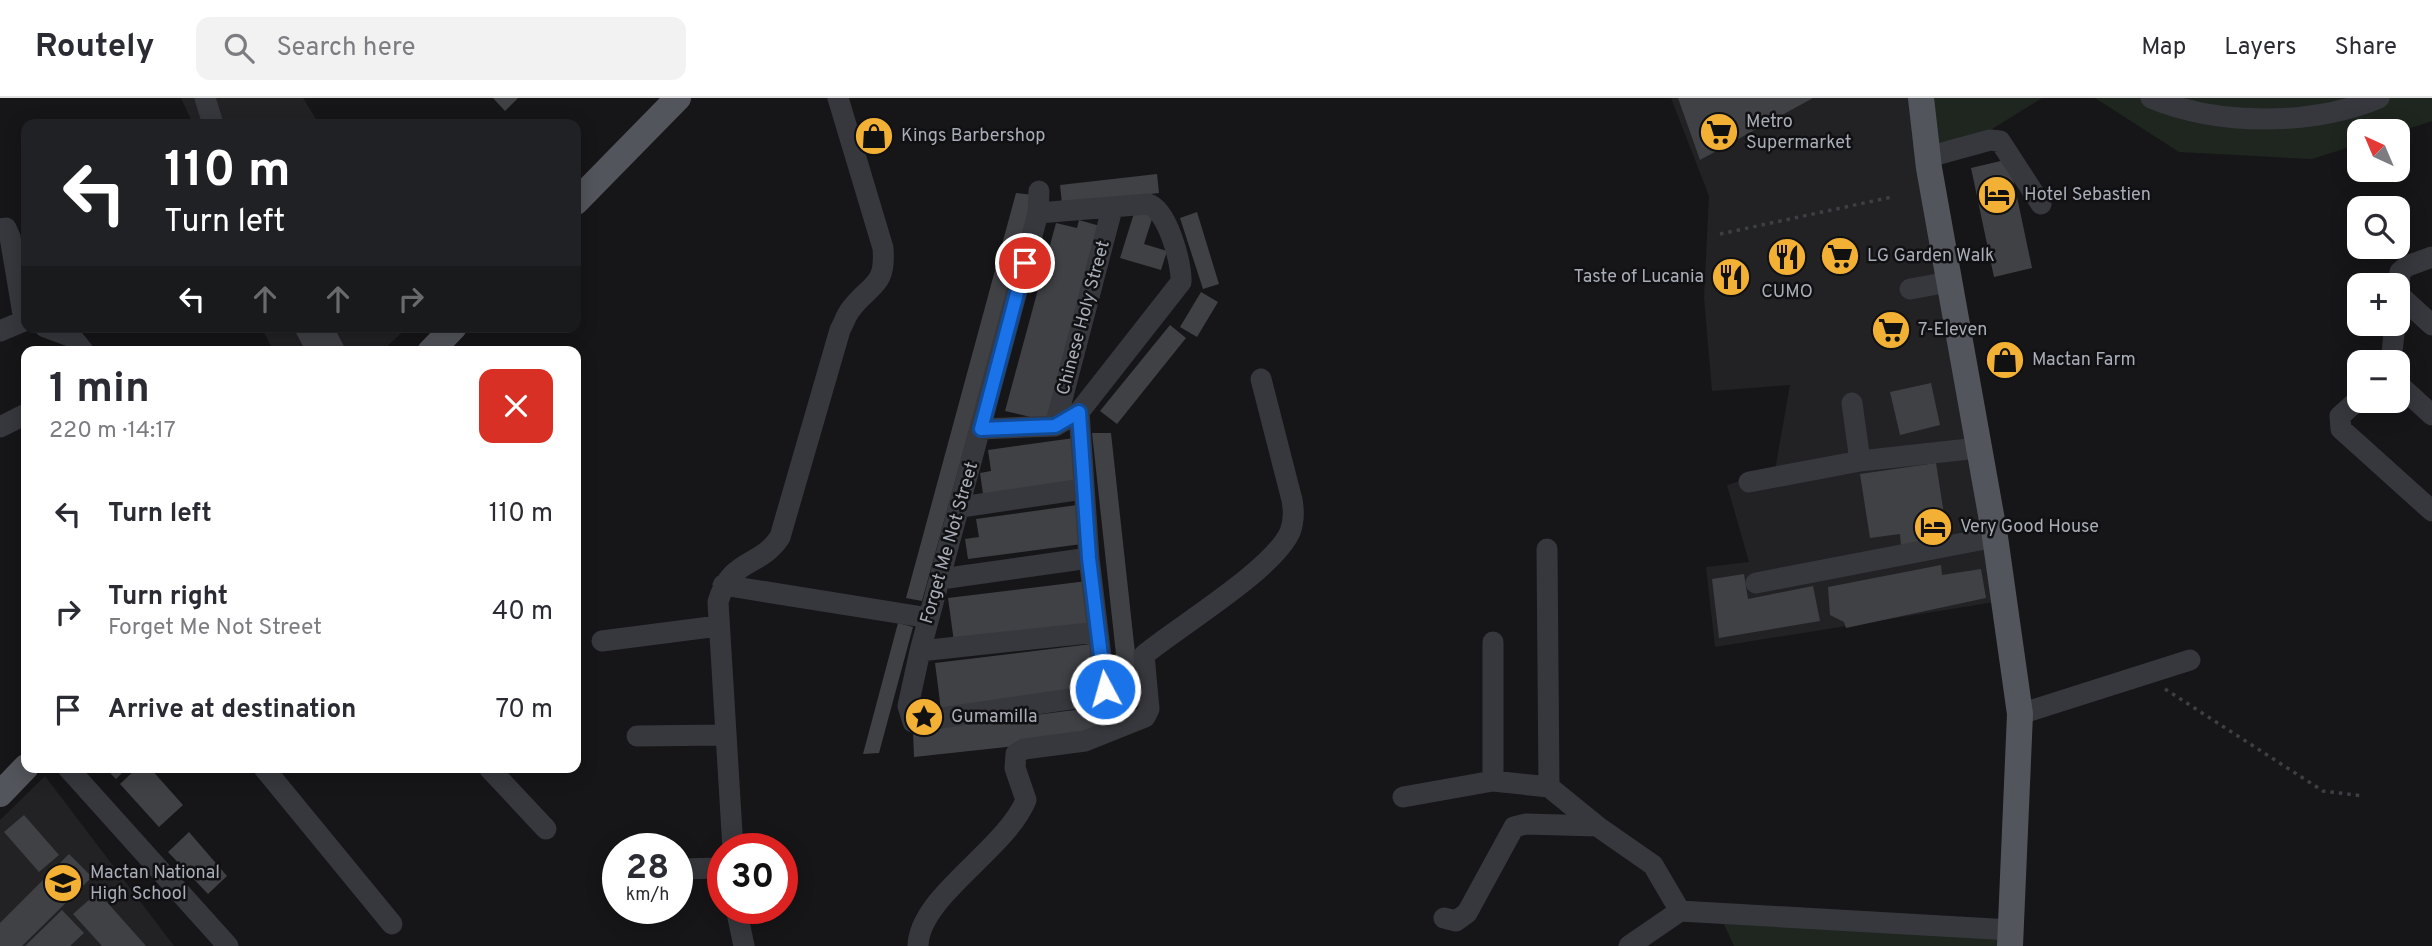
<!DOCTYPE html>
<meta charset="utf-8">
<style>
:root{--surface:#fff;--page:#f2f2f3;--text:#2b2b33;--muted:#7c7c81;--line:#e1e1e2}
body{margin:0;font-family:Overpass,sans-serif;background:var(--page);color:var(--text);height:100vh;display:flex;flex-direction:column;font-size:26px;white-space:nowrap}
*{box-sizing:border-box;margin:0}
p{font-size:23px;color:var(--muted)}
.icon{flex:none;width:38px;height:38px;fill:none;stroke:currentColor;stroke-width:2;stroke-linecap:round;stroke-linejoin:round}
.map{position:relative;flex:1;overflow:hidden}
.drawer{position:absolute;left:21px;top:248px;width:560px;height:427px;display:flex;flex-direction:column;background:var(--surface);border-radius:14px;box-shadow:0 4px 18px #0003}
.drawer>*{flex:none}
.banner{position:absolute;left:21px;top:21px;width:560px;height:214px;border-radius:14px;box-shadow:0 4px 18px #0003;background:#202124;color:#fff;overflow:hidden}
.needle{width:46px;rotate:316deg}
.controls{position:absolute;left:2347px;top:21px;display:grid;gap:14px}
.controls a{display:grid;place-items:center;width:63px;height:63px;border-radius:14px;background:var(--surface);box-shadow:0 4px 18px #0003;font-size:35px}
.speed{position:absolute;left:602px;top:735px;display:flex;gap:14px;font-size:35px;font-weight:700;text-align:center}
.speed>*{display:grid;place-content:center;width:91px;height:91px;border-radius:50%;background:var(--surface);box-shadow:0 4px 18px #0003;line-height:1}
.speed small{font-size:18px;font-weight:400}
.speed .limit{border:10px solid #d22;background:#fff;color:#111}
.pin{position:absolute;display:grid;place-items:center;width:60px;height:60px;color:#fff;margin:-30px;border:4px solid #fff;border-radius:50%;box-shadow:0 2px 7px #0007}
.me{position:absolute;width:77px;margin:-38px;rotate:354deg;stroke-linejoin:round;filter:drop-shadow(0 0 5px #0008)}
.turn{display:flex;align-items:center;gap:24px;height:147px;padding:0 28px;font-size:32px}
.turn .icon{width:91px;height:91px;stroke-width:2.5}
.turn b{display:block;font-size:49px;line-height:60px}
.lanes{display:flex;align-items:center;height:66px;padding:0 28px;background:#0003;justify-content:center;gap:35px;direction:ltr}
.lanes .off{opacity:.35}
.round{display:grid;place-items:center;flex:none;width:74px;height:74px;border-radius:14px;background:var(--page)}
.headline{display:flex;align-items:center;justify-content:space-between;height:119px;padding:0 28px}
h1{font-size:42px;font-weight:700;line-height:52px}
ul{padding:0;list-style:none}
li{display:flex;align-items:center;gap:21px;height:98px;padding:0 28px}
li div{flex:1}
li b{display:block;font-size:26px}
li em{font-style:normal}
header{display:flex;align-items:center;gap:42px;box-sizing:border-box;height:98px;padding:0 35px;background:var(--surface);border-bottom:2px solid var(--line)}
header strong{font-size:33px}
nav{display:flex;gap:38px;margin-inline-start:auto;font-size:24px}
.search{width:490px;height:63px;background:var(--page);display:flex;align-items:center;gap:18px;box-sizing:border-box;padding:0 24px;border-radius:14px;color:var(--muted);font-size:26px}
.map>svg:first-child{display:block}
.built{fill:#222225}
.green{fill:#1e261f}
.building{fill:#404145}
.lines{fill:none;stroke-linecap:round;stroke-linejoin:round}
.path{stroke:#3d3f44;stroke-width:3.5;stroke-dasharray:3.5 5;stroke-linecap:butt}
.minor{stroke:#37383d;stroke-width:21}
.major{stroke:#53555c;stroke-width:26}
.route-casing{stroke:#114b97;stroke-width:18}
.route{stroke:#1a73e8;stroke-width:12}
.labels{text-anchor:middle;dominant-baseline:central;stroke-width:5;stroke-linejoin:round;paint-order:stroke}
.poi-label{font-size:18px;fill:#a8adb8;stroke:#111113;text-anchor:start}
.street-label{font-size:18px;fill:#a8adb8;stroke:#111113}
</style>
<header>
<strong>Routely</strong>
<div class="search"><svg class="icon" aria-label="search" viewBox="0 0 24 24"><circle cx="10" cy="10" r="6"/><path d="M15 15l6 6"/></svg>Search here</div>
<nav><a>Map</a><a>Layers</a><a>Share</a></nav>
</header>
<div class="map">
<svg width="2432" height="848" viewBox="0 0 2432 848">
<rect width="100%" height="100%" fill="#161618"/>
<path class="built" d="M181,0H303L319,26H193Z
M1671,0H1909L1995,504L1715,549L1706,469L1749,464L1727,387L1775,372L1790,287L1712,293L1704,200L1709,98Z
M261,229H408L381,254H274Z
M45,678L174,848H0V722Z"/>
<path class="green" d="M1920,0H2042L1929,70Z
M2095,0H2432V23L2398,34L2359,33V46L2312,61L2179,54Z
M1724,826L2001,838V848H1734Z"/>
<path class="building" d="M493,0H518L505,13Z
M1678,0H1813L1700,62Z
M2009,61L2032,170L1994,179L1971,70Z
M1157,76L1159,95L1062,106L1060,87Z
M1016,95L1034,97L922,503L906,500Z
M1135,112L1153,118L1144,146L1167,153L1161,172L1120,160Z
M1197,114L1219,186L1203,191L1180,120Z
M1079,122L1100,128L1047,323L1005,313L1056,125L1077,130Z
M1201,194L1218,204L1197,239L1180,229Z
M1170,227L1186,240L1117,326L1100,313Z
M293,229H334L347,254H306Z
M1931,285L1940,327L1900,337L1890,294Z
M1092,335H1111L1138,582L1119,584Z
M1074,340L1080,383L983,396L980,375L991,373L988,352Z
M1936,365L1948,442L1901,449L1900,436L1870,440L1860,376Z
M1077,407L1082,446L968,461L965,441L979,439L976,421Z
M1941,467L1942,477L1981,471L1986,500L1846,530L1844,524L1830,517L1828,489Z
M1744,476L1748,501L1813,488L1820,523L1719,540L1712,481Z
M1087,483L1092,528L954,544L948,500Z
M898,525L913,529L879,655L863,656Z
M1091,546L1097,592L941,612L935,565Z
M1128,593L1130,618L1082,641L914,659L913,633L1082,611Z
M105,670H127L116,681Z
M137,670H150L183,707L159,729L120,686Z
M24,717L59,757L39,774L4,734Z
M189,734L227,778L208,796L168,754Z
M69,756L92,779L22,848H0V825Z
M98,794L146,848H102L73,816Z
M62,812L84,835L70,848H25Z"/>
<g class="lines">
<path class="path" d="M1720,136L1892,99
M2165,591L2323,693L2364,698"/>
<path class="minor" d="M205,0L213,26
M2151,0C2219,28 2311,28 2379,0
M1928,59L1990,42L2000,43L2041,106
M1039,93L1038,115L920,553L908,608L913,624L1098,597L1105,591L1089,460L1079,314
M0,131L6,130L10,139L24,222
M1910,191L1949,184
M2398,196L2432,227
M2398,201L2400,174L2407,168L2432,159
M45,229L72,239L84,254
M0,233L26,222
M2391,264L2395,226
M2398,286L2432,317
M2359,301L2340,318L2341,331L2432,413
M1852,305L1860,363
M1055,328L1112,111
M0,329L26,316
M981,331L1055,328L1079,314L1181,184C1182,165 1167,111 1148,106L1038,115
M1749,384L1860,363L1978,350
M961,409L1083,391
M1547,451L1549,689
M941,481L1089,460
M1756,485L1995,439
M723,487L929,520
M602,543L718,528
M1493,544V683L1549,689L1597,728L1653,767L1680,813
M920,553L1098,534
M2020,616L2190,562
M637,638L725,637
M68,670L228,848
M264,670L392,826
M489,670L546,731
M1403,699L1493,683
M733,751L718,504C731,459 760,470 780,439L840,232C844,225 846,217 851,211C871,185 886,189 883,150L838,0
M677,771L723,770
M736,810L744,848
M1444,820L1456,823L1467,815L1514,729L1526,726L1597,728
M918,848C919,798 1005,753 1026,702L1015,670L1016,656L1024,651L1085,643L1145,619L1149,611L1144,557C1179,528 1273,472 1290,434C1294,424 1294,413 1292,402L1261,281
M1629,848L1680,813L2011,832"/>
<path class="major" d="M1921,0L1929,70L1995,439L2020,616L2010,848
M576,104L678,0
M430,254L454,229
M0,696L26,669"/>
</g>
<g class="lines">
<g class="route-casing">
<path id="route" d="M1025,165L981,331L1055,328L1079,314L1089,460L1105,591"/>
</g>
<use href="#route" class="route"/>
</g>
<defs>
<g id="supermarket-disc" transform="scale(2.0125)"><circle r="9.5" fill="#f2b134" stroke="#111113"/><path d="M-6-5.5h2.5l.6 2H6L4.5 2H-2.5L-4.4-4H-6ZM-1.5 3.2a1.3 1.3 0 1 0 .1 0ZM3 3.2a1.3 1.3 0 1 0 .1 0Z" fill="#111"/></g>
<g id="shop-disc" transform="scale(2.0125)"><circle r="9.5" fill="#f2b134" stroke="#111113"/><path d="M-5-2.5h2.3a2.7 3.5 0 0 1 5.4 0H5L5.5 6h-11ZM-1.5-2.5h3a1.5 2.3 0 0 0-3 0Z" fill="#111"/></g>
<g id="hotel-disc" transform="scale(2.0125)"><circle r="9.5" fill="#f2b134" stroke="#111113"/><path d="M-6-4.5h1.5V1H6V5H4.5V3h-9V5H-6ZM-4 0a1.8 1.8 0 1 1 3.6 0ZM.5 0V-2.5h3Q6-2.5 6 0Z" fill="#111"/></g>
<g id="restaurant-disc" transform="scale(2.0125)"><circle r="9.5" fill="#f2b134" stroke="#111113"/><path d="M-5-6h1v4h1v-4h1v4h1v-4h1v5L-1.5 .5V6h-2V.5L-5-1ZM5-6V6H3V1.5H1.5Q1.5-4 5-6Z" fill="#111"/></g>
<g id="sight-disc" transform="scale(2.0125)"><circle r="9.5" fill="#f2b134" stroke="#111113"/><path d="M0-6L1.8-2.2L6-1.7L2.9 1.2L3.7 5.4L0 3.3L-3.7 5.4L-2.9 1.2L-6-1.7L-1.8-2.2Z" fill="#111"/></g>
<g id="school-disc" transform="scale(2.0125)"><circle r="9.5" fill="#f2b134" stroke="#111113"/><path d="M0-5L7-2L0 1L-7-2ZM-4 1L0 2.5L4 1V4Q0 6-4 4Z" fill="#111"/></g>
</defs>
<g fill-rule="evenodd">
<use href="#supermarket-disc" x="1719" y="34"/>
<use href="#shop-disc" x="874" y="38"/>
<use href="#hotel-disc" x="1997" y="97"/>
<use href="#supermarket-disc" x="1840" y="158"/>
<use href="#restaurant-disc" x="1787" y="159"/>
<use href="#restaurant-disc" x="1731" y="179"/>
<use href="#supermarket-disc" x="1891" y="232"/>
<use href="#shop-disc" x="2005" y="262"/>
<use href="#hotel-disc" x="1933" y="429"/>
<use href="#sight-disc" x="924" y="619"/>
<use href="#school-disc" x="63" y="785"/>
</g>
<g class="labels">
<g class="poi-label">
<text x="1746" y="24">Metro<tspan x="1746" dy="21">Supermarket</tspan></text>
<text x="901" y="38">Kings Barbershop</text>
<text x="2024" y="97">Hotel Sebastien</text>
<text x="1867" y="158">LG Garden Walk</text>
<text x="1704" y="179" text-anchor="end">Taste of Lucania</text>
<text x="1787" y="194" text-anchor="middle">CUMO</text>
<text x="1918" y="232">7-Eleven</text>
<text x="2032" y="262">Mactan Farm</text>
<text x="1960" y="429">Very Good House</text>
<text x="951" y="619">Gumamilla</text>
<text x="90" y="775">Mactan National<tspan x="90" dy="21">High School</tspan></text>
</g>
<g class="street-label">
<text transform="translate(1084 220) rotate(-75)">Chinese Holy Street</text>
<text transform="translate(950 445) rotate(-74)">Forget Me Not Street</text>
</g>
</g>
</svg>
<div class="controls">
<a><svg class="needle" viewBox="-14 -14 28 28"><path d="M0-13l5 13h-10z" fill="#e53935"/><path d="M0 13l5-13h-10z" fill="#7c7c81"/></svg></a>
<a><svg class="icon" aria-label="search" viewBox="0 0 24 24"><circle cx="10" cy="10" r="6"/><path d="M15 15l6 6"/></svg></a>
<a>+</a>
<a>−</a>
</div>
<div class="speed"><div>28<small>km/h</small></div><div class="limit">30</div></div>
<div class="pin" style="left:1025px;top:165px;background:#d93025"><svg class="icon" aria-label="arrive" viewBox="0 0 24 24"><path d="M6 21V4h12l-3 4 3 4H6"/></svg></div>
<svg class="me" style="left:1105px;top:591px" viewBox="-20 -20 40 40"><circle r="17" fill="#1a73e8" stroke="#fff" stroke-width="3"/><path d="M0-11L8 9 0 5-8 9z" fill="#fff"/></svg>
<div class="banner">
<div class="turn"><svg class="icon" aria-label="left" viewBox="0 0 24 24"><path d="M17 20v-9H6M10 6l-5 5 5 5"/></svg><div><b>110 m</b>Turn left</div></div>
<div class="lanes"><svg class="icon" aria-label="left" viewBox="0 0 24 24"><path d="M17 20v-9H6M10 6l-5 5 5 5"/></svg><svg class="icon off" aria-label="ahead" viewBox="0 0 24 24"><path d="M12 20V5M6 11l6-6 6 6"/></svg><svg class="icon off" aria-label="ahead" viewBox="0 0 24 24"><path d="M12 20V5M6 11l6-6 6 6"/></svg><svg class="icon off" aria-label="right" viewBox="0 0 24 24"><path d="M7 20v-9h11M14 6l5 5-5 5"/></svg></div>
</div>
<section class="drawer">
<div class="headline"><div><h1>1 min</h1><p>220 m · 14:17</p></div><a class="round" style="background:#d93025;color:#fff"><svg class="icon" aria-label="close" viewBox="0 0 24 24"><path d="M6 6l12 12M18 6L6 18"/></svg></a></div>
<ul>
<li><svg class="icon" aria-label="left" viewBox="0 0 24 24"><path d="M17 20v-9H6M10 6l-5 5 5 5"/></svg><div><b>Turn left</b></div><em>110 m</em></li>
<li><svg class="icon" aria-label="right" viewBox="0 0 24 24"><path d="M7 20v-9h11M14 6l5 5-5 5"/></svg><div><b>Turn right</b><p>Forget Me Not Street</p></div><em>40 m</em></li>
<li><svg class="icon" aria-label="arrive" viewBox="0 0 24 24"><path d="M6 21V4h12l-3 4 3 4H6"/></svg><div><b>Arrive at destination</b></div><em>70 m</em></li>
</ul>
</section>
</div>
